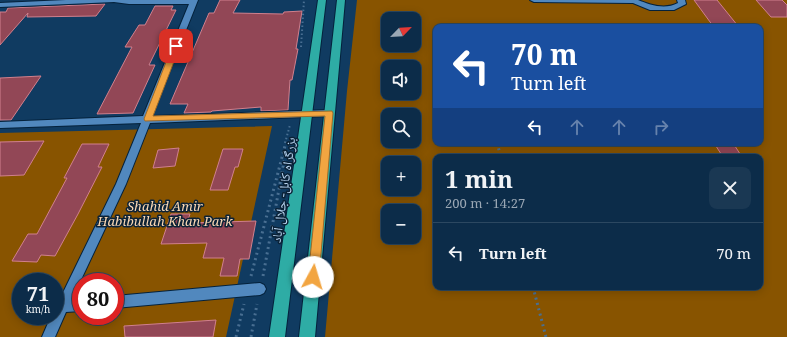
<!DOCTYPE html>
<meta charset="utf-8">
<style>
:root{--surface:#0c2c49;--page:#1a3853;--text:#f1f3f6;--muted:#9aa7b4;--line:#2c4861}
body{margin:0;font-family:"Noto Serif","Noto Naskh Arabic",serif;background:var(--page);color:var(--text);height:100vh;display:flex;flex-direction:column;font-size:15px;white-space:nowrap}
*{box-sizing:border-box;margin:0}
p{font-size:13px;color:var(--muted)}
.icon{flex:none;width:22px;height:22px;fill:none;stroke:currentColor;stroke-width:2;stroke-linecap:round;stroke-linejoin:round}
.map{position:relative;flex:1;overflow:hidden}
.side{position:absolute;left:433px;top:154px;width:330px;height:136px;display:flex;flex-direction:column;background:var(--surface);border-radius:8px;box-shadow:0 2px 10px #0003,0 0 0 1px var(--line)}
.side>*{flex:none}
.hud{position:absolute;left:433px;top:24px;width:330px;height:122px;border-radius:8px;box-shadow:0 2px 10px #0003,0 0 0 1px var(--line);background:#1a4fa0;color:#fff;overflow:hidden}
.needle{width:26px;rotate:65deg}
.buttons{position:absolute;left:381px;top:12px;display:grid;gap:8px}
.buttons a{display:grid;place-items:center;width:40px;height:40px;border-radius:8px;background:var(--surface);box-shadow:0 2px 10px #0003,0 0 0 1px var(--line);font-size:20px}
.speed{position:absolute;left:12px;top:273px;display:flex;gap:8px;font-size:20px;font-weight:700;text-align:center}
.speed>*{display:grid;place-content:center;width:52px;height:52px;border-radius:50%;background:var(--surface);box-shadow:0 2px 10px #0003,0 0 0 1px var(--line);line-height:1}
.speed small{font-size:10px;font-weight:400}
.speed .limit{border:6px solid #d22;background:#fff;color:#111}
.pin{position:absolute;display:grid;place-items:center;width:34px;height:34px;color:#fff;margin:-17px;border-radius:8px;box-shadow:0 2px 6px #0006}
.me{position:absolute;width:44px;margin:-22px;rotate:6deg;stroke-linejoin:round;filter:drop-shadow(0 0 3px #0008)}
.turn{display:flex;align-items:center;gap:14px;height:84px;padding:0 12px;font-size:18px}
.turn .icon{width:52px;height:52px;stroke-width:2.5}
.turn b{display:block;font-size:28px;line-height:34px}
.lanes{display:flex;align-items:center;height:38px;padding:0 12px;background:#0003;justify-content:center;gap:20px;direction:ltr}
.lanes .off{opacity:.35}
.round{display:grid;place-items:center;flex:none;width:42px;height:42px;border-radius:8px;background:var(--page)}
.head{display:flex;align-items:center;justify-content:space-between;height:68px;padding:0 12px}
h1{font-size:24px;font-weight:700;line-height:30px}
ul{padding:0;list-style:none}
li{display:flex;align-items:center;gap:12px;height:60px;padding:0 12px;border-top:1px solid var(--line)}
li div{flex:1}
li b{display:block;font-size:15px}
li em{font-style:normal}
.map>svg:first-child{display:block}
.green{fill:#885400;fill-rule:evenodd}
.building{fill:#924756;stroke:#d1808d}
.lines{fill:none;stroke-linecap:round;stroke-linejoin:round}
.minor-casing{stroke:#04223c;stroke-width:2}
.highway-casing{stroke:#04223c;stroke-width:2}
.path-far1{stroke:#496f92;stroke-width:2;stroke-dasharray:1.5 2.5;stroke-linecap:butt}
.path{stroke:#496f92;stroke-width:3;stroke-dasharray:2 3.5;stroke-linecap:butt}
.minor{fill:#5188be;fill-rule:evenodd}
.highway{fill:#2eaca5;fill-rule:evenodd}
.route{fill:#f2a541;stroke:#9d6b2a}
.labels{text-anchor:middle;dominant-baseline:central;stroke-width:3;stroke-linejoin:round;paint-order:stroke}
.street-label{font-size:13px;fill:#bbd7f4;stroke:#0b2237}
.park-label{font-size:13px;font-style:italic;fill:#f9d7b3;stroke:#0b2237}
</style>
<div class="map">
<svg width="787" height="337" viewBox="0 0 787 337">
<rect width="100%" height="100%" fill="#103b61"/>
<path class="green" d="M357,0H787V337H325L347,91ZM388,19H414V45H388ZM436,27H760V143H436ZM388,67H414V93H388ZM388,115H414V141H388ZM436,157H760V287H436ZM388,163H414V189H388ZM388,211H414V237H388Z
M272,126L226,337H0V133ZM21,282H55V316H21ZM81,282H115V316H81Z"/>
<path class="building" d="M220,0H240L233,13L283,14L284,12L302,11L296,49H298L292,80H290L288,110L261,111V107L212,111L211,112L184,113L188,104H170L209,13H214Z
M694,0H717L738,26H713Z
M756,0H782L787,5V17H771Z
M105,4L96,16L27,17L28,13L0,45V12H6L8,8Z
M155,6H173L171,10H176L149,65H155L133,113L97,114L132,47H125L139,25H145Z
M41,76L11,120H0V78Z
M44,141L24,175L0,176V142Z
M714,143H733L742,157H723Z
M82,144H109L98,167H102L78,214L55,256L41,255L37,262L12,261L28,234H37L67,178H64Z
M179,148L175,166L153,168L158,150Z
M223,149H243L238,167H235L228,190H210Z
M171,214H190L187,223L256,221L249,259H240L237,276H220L224,258H203L207,243L161,244Z
M216,320L213,337H125L124,326Z"/>
<g class="lines">
<g class="minor-casing">
<path id="minor" d="M66,0H198L152,116L329,110L334,113L329,116L150,123L126,184L72,299H81V311L66,312L55,337H42L51,316H55V309L116,184L141,123L0,128V122L143,116L189,4H129L114,2L0,7V3Z
M530,0H638C650,5 665,10 678,3L677,0H685L686,4L674,10H650L633,3L534,2Z
M260,283L264,285L266,289L264,293L260,295L115,308V296Z"/>
</g>
<g class="highway-casing">
<path id="highway" d="M318,0H326L285,337H269Z
M337,0H345L315,337H299Z"/>
</g>
<path class="path-far1" d="M301,47L304,0
M285,143L290,125"/>
<path class="path" d="M497,143L501,157
M251,276L286,142
M263,276L286,151
M533,287L546,337
M236,337L244,304
M251,337L257,304"/>
<use href="#minor" class="minor"/>
<use href="#highway" class="highway"/>
</g>
<path class="route" d="M173,44H176L180,46L153,116L332,111L333,113L319,277L317,281L313,282L309,281L308,277L325,116L145,121L144,119Z"/>
<g class="labels">
<g class="street-label">
<text transform="translate(283 190) rotate(-82)">بزرگراه کابل- جلال آباد</text>
</g>
<g class="park-label">
<text x="165" y="206">Shahid Amir<tspan x="165" dy="15">Habibullah Khan Park</tspan></text>
</g>
</g>
</svg>
<div class="buttons">
<a><svg class="needle" viewBox="-14 -14 28 28"><path d="M0-13l5 13h-10z" fill="#e53935"/><path d="M0 13l5-13h-10z" fill="#9aa7b4"/></svg></a>
<a><svg class="icon" aria-label="sound" viewBox="0 0 24 24"><path d="M4 9h4l5-4v14l-5-4H4zM17 9q2 3 0 6"/></svg></a>
<a><svg class="icon" aria-label="search" viewBox="0 0 24 24"><circle cx="10" cy="10" r="6"/><path d="M15 15l6 6"/></svg></a>
<a>+</a>
<a>−</a>
</div>
<div class="speed"><div>71<small>km/h</small></div><div class="limit">80</div></div>
<div class="pin" style="left:176px;top:46px;background:#d93025"><svg class="icon" aria-label="arrive" viewBox="0 0 24 24"><path d="M6 21V4h12l-3 4 3 4H6"/></svg></div>
<svg class="me" style="left:313px;top:277px" viewBox="-20 -20 40 40"><circle r="19" fill="#fff"/><path d="M0-13L10 11 0 6-10 11z" fill="#f2a541"/></svg>
<div class="hud">
<div class="turn"><svg class="icon" aria-label="left" viewBox="0 0 24 24"><path d="M17 20v-9H6M10 6l-5 5 5 5"/></svg><div><b>70 m</b>Turn left</div></div>
<div class="lanes"><svg class="icon" aria-label="left" viewBox="0 0 24 24"><path d="M17 20v-9H6M10 6l-5 5 5 5"/></svg><svg class="icon off" aria-label="ahead" viewBox="0 0 24 24"><path d="M12 20V5M6 11l6-6 6 6"/></svg><svg class="icon off" aria-label="ahead" viewBox="0 0 24 24"><path d="M12 20V5M6 11l6-6 6 6"/></svg><svg class="icon off" aria-label="right" viewBox="0 0 24 24"><path d="M7 20v-9h11M14 6l5 5-5 5"/></svg></div>
</div>
<section class="side">
<div class="head"><div><h1>1 min</h1><p>200 m · 14:27</p></div><a class="round"><svg class="icon" aria-label="close" viewBox="0 0 24 24"><path d="M6 6l12 12M18 6L6 18"/></svg></a></div>
<ul>
<li><svg class="icon" aria-label="left" viewBox="0 0 24 24"><path d="M17 20v-9H6M10 6l-5 5 5 5"/></svg><div><b>Turn left</b></div><em>70 m</em></li>
</ul>
</section>
</div>
